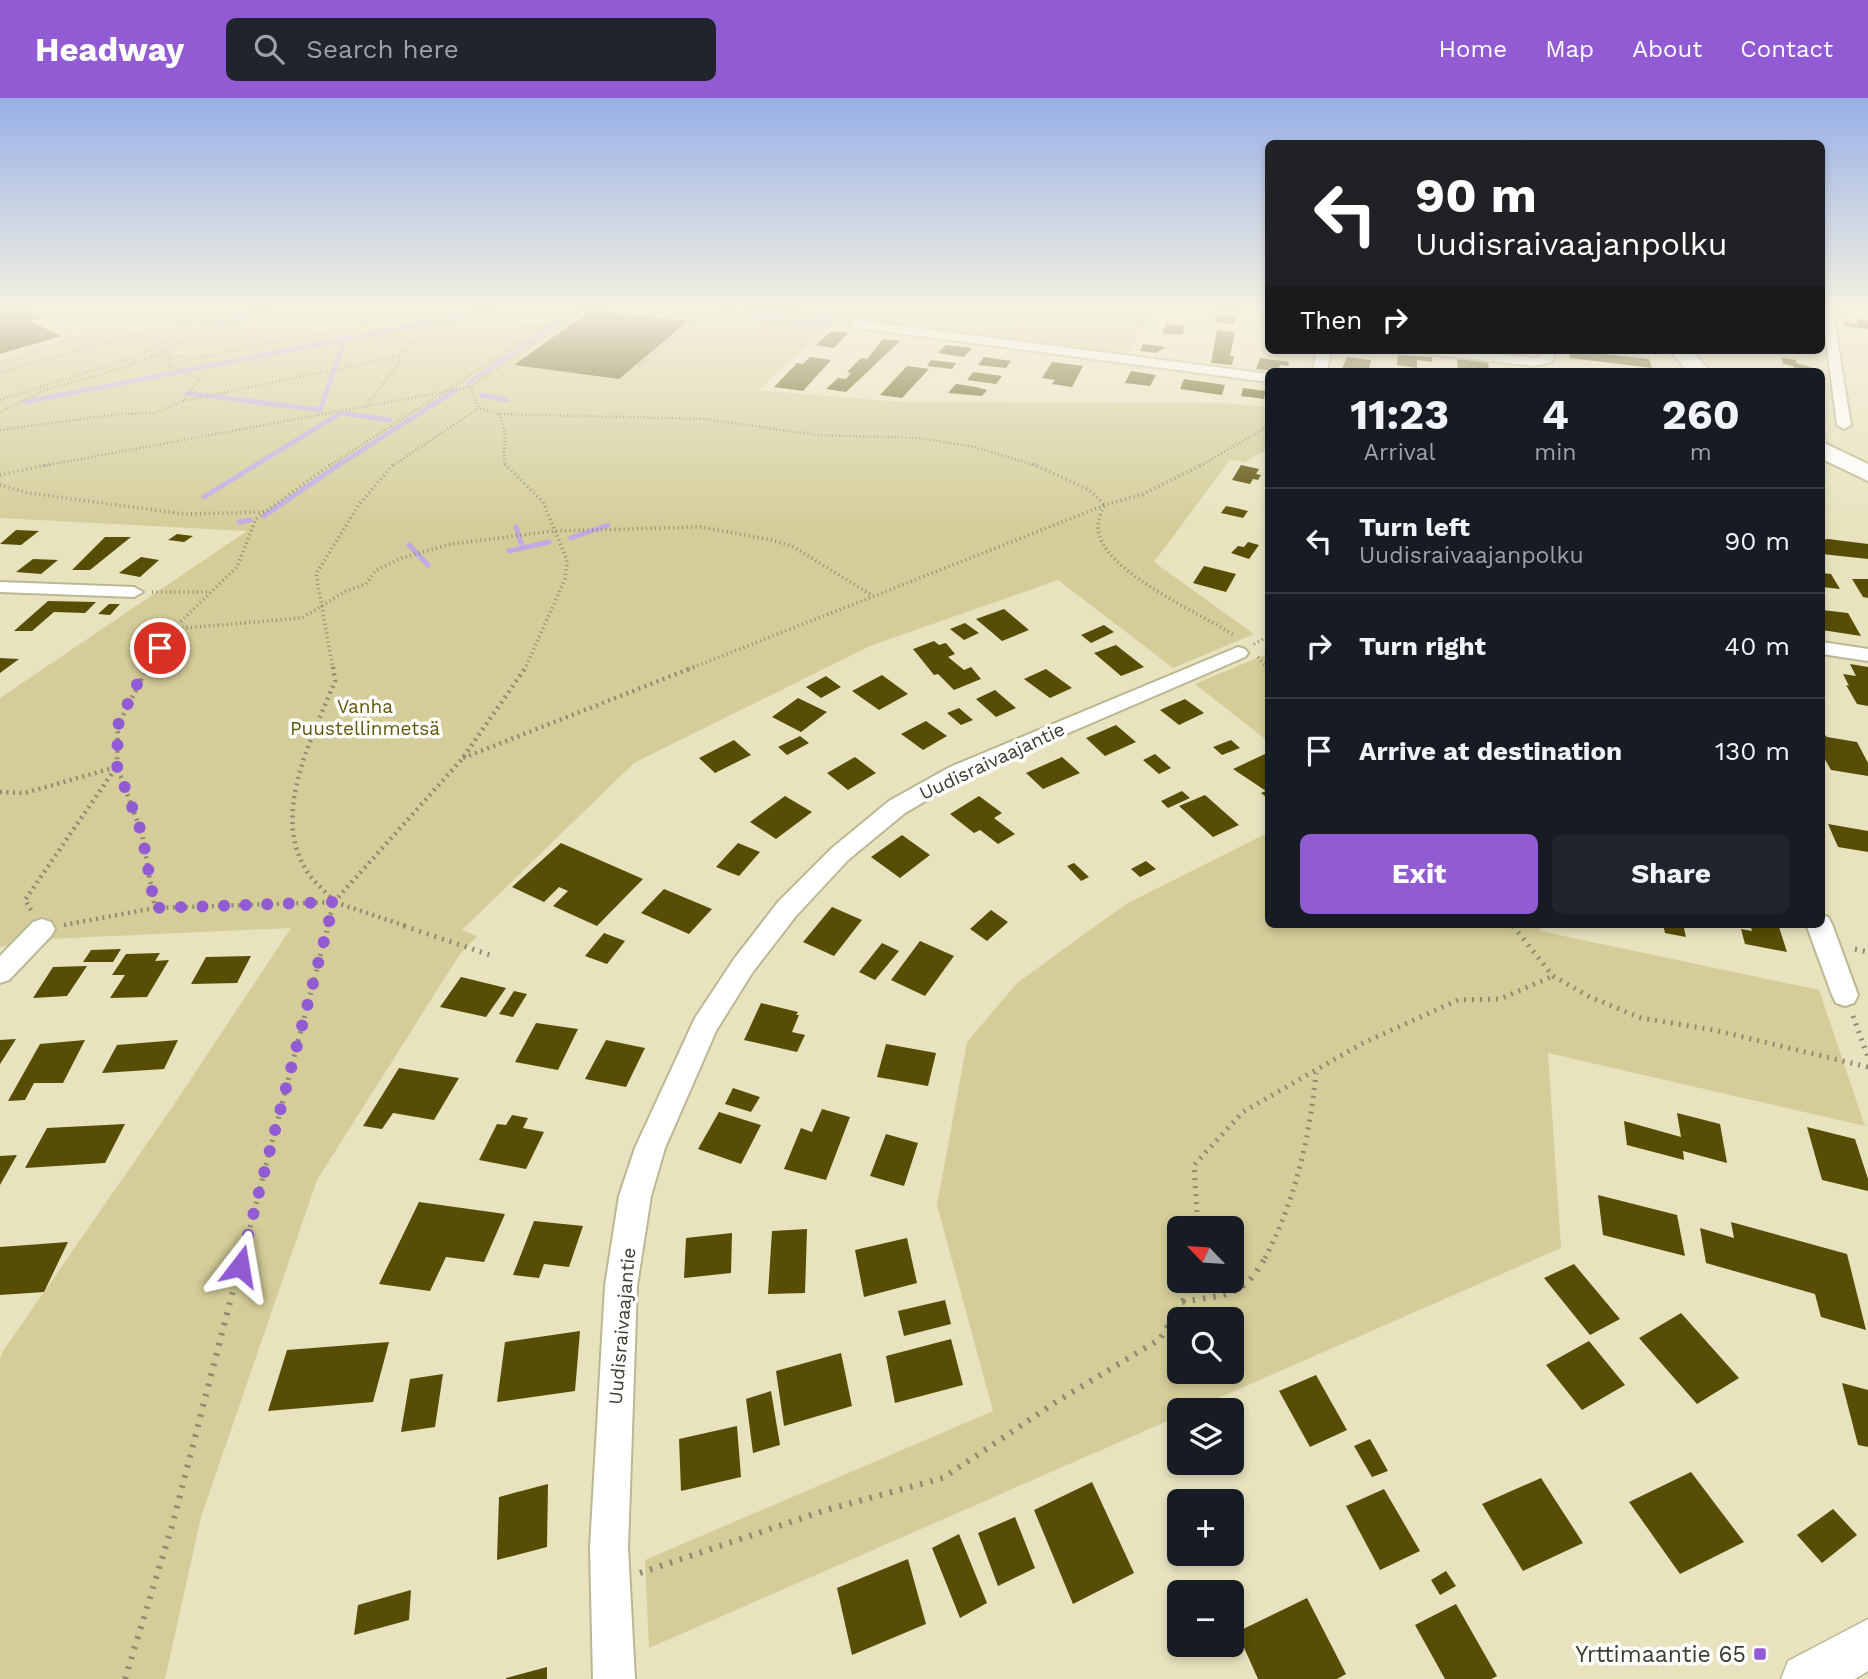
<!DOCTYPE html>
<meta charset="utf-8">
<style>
:root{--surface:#171b24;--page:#20242c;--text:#f1f3f6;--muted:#9ea1a6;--line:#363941;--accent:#915bd4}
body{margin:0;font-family:"Work Sans",sans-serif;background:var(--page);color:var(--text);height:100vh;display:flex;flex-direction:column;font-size:26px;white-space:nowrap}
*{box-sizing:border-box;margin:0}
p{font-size:23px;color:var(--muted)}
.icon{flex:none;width:38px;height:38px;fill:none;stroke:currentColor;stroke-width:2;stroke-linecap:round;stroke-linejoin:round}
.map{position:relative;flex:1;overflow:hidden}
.panel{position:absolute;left:1265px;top:270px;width:560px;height:560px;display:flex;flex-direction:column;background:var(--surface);border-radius:10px;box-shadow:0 4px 10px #0003}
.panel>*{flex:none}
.top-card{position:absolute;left:1265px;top:42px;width:560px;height:214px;border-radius:10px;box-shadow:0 4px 10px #0003;background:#202124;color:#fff;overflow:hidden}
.needle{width:46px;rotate:295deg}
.fabs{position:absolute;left:1167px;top:1118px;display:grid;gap:14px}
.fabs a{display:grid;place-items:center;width:77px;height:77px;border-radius:10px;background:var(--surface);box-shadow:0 4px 10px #0003;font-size:35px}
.pin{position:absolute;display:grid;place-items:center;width:60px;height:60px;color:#fff;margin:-30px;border:4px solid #fff;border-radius:50%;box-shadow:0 2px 7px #0007}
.me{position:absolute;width:77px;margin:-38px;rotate:14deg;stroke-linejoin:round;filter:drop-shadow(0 0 5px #0008)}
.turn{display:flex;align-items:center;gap:24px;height:147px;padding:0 35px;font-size:32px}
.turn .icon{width:91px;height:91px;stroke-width:2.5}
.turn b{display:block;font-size:49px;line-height:60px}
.then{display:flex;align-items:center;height:66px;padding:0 35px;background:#0003;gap:14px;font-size:26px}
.eta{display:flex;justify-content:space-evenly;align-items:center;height:119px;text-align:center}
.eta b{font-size:42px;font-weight:700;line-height:49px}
.cta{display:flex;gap:14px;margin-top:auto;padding:14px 35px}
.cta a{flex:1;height:80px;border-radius:10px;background:var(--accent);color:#fff;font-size:28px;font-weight:700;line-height:80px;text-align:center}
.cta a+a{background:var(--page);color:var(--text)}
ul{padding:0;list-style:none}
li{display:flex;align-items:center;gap:21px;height:105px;padding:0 35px;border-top:2px solid var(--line)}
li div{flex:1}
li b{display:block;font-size:26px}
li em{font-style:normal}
header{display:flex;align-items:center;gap:42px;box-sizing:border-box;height:98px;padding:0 35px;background:var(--accent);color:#fff}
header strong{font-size:33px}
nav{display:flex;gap:38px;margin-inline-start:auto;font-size:24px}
.search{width:490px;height:63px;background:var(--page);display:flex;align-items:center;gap:18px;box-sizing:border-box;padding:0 24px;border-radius:10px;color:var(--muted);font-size:26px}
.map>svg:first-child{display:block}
.built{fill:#dfd9ac}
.green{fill:#d4cd99;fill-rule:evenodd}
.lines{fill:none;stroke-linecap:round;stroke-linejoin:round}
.stream-far1{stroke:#c0aae4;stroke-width:4.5}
.stream{stroke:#c0aae4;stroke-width:5}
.building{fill:#574d05}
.service-casing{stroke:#bcb793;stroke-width:4}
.minor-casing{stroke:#bcb793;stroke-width:4}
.tertiary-casing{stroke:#bcb793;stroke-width:3}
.primary-casing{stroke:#bcb793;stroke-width:4}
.path-far4{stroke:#8e8b71;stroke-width:2.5;stroke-dasharray:1 2.5;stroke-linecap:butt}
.path-far3{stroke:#8e8b71;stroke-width:3.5;stroke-dasharray:1 3.5;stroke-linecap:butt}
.path-far2{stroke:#8e8b71;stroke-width:4.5;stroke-dasharray:2 4.5;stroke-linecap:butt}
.path-far1{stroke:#8e8b71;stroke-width:5;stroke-dasharray:2 6;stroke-linecap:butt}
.path{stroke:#8e8b71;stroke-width:6;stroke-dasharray:2.5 8;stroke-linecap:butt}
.service{fill:#fff;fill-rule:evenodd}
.minor{fill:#fff;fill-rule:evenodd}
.tertiary{fill:#fff;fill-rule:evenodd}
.primary{fill:#fff;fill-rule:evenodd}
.route{stroke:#915bd4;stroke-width:12;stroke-dasharray:0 21.6}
.poi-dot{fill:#915bd4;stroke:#fff;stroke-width:2.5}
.labels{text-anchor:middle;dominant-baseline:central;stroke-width:7;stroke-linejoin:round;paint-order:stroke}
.park-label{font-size:19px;fill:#635809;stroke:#fff}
.street-label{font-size:19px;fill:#3e3c2d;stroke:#fff}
.near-poi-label{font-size:23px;fill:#3e3c2d;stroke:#fff;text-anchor:end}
</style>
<header>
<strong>Headway</strong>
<div class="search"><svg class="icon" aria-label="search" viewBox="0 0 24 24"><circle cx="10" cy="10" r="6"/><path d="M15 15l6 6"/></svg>Search here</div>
<nav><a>Home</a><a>Map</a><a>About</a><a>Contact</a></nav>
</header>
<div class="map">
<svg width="1868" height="1581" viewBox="0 0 1868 1581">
<rect width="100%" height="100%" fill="#e8e3be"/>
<path class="built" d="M0,209H158L0,262Z"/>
<path class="green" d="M158,209H1152L1127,258L871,227L858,219L834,223L759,292L900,304L1224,305L1269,309V351L1244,364L1230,362L1154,464L1254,536L1173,570L1058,482L870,548L634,665L462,832L477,838L460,856L317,1082L201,1419L165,1581H0V1261L3,1253L173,1008L291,830L47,841L0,849V600L247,433L0,420V262Z
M1269,555V644L1195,586Z
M1269,734V826H1540V833L1819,892L1865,1028L1548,955L1561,1150L1191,1312H1180L1179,1318L649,1550L645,1462L993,1313L937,1107L967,944L1017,885L1126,806ZM1180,1130H1232V1183H1180ZM1180,1222H1232V1274H1180Z"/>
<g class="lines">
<path class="stream-far1" d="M737,209L833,220
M724,215L825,228
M562,223L584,209
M215,227L276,209
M468,285L554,228
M186,295L320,312L345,240
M481,297L507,302
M26,304L493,212L492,209
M254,368L341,315L390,322
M337,368L456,292"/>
<path class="stream" d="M204,399L257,366
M264,418L340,366
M239,424L250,422
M516,429L521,445
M571,440L608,427
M409,447L428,467
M509,453L549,444"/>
</g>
<path class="building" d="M0,209H22L44,219L30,223L61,238L0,256Z
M1219,209H1252L1251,212L1239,209L1236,216L1217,213Z
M591,212L679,222L688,223L619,281L514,267Z
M1216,216L1236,219L1234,226L1214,224Z
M1857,221L1868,223V231L1844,228L1843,223L1858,226Z
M1166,226L1179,227L1185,229L1182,237L1162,235Z
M1217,232L1235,234L1230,258H1234L1232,267L1211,265Z
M831,233L848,235L834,250L816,247Z
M883,241L900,243L846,294L826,291L838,280L846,281L851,275L847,274L861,260L867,261Z
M1143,246L1166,249L1156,255L1140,253Z
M946,247L972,250L964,259L938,255Z
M1568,252L1649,261L1652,270L1570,260Z
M1398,257L1432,259V264L1417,262V270L1397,267Z
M810,259L831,262L803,293L774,289L797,265L803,266Z
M984,259L1011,263L1006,270L978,267Z
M1347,259L1371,262L1369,271L1341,273Z
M1260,260L1289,264L1288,268L1280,267L1278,273L1256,271Z
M1782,260L1796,262V265L1823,273L1794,271L1793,268L1783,266Z
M1457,261L1488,264L1489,273H1458Z
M931,262L956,265L952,271L927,268Z
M1052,264L1083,268L1072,289L1052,286L1055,282L1042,280Z
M907,268L929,271L902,300L880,297Z
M1131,273L1156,277L1150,288L1125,285Z
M973,274L1002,278L996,286L967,282Z
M1184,281L1225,287L1222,297L1180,291Z
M956,286L976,289L987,292L982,298L948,295Z
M1243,290L1266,293L1264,301L1241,298Z
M1241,367L1259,371L1256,376L1261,377L1258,382L1253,381L1250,386L1232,382Z
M1226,408L1236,410L1248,413L1243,420L1221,415Z
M16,432L39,433L21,447L0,446Z
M177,436L193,438L184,444L168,442Z
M105,439H131L90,472H72Z
M1828,441L1868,446V461L1822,456V442Z
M1248,444L1259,447L1249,461L1231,455L1238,448L1244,449Z
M141,459L159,462L140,479L119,475Z
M33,461L58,462L41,476L16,474Z
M1204,468L1236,476L1226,494L1193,485Z
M1822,475L1831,476L1840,491L1822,489Z
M1852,481H1868V500L1863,499Z
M48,503L96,504L85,515L54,514L32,533H14Z
M109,506H120L110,517L98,516Z
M1004,511L1029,532L1002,543L976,521Z
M1822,512L1848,515L1861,538L1822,532Z
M965,525L979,535L964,542L950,531Z
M1104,527L1114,534L1091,545L1081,537Z
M934,543L939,547L946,545L955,556L948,559L964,572L971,569L981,581L954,592L938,576L934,577L913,551Z
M1116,547L1144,569L1121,578L1094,555Z
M0,560L19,561L0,575Z
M1850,566L1868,569V608L1857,606L1846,587L1849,588L1843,576L1856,578Z
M1046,571L1072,590L1050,600L1024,581Z
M882,577L908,596L879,612L852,593Z
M826,578L841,589L821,600L806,589Z
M995,592L1016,610L996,619L976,601Z
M798,600L827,614L801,634L772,619Z
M1185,601L1204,615L1179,627L1160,612Z
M959,610L973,622L961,627L947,615Z
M926,623L947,638L923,652L901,636Z
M1116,627L1136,644L1105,658L1086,640Z
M1822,634L1827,639L1857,644L1868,665V678L1831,672L1822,656Z
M800,638L809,645L787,657L778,649Z
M734,642L751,657L715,675L699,660Z
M1231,642L1240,650L1222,657L1213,649Z
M1155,656L1171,670L1159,676L1143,662Z
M1265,656L1269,658V701L1261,695L1266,693L1233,671Z
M855,659L876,675L848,692L827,675Z
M1062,659L1080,675L1043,691L1026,675Z
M1182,693L1190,700L1168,710L1161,703Z
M1205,697L1239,727L1213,739L1179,708Z
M785,698L812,714L776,741L750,724Z
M979,698L1002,715L994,720L1015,736L998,746L980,732L974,735L950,716Z
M1828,726L1868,733V754L1838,749Z
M902,737L930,757L900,780L871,759Z
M561,745L643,781L597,828L553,808L568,793L559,789L544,804L512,789Z
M738,745L760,754L739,778L716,769Z
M1146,763L1156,771L1140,779L1131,771Z
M1074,765L1089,779L1081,783L1067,768Z
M664,791L712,811L689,836L641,815Z
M832,809L862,822L834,858L803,844Z
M991,812L1008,824L987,843L970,831Z
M1663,826H1683L1686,839L1665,835Z
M1750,826H1778L1787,854L1745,846L1741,831L1752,833Z
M604,835L625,843L607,866L585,858Z
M920,843L954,858L925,898L891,882Z
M882,845L899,853L875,882L859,874Z
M121,851L113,864H83L91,852Z
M160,855L155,863L169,862L147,899L110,900L125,877H112L126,856Z
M251,858L237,885L191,886L206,859Z
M87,868L67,898L33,900L53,869Z
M461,879L506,890L486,919L440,909Z
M514,893L527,896L513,919L499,916Z
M761,905L798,914L796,917H799L792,934L805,937L797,954L744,942Z
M536,925L578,931L558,972L515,964Z
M16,941L0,966V942Z
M85,942L63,985H34L25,1002L8,1003L40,946Z
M178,942L164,971L102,975L117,947Z
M606,942L645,950L626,989L585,981Z
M886,946L936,955L928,988L877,979Z
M399,970L459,980L434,1022L393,1015L382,1031L363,1028Z
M733,990L760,999L751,1014L725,1006Z
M822,1011L850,1019L826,1082L784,1071L801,1030L812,1034Z
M719,1014L761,1027L741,1066L698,1051Z
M1677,1015L1720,1026L1727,1065L1683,1053L1684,1062L1627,1047L1624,1023L1681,1039Z
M512,1017L528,1020L523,1030L544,1034L526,1071L479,1062L497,1026L506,1027Z
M125,1026L105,1065L25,1070L47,1030Z
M1807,1029L1855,1041L1868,1081V1093L1822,1082Z
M886,1036L918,1045L904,1088L870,1078Z
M17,1057L0,1087V1058Z
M1598,1097L1677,1117L1685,1158L1603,1137Z
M419,1104L505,1116L484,1164L446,1159L430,1193L379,1186Z
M534,1123L583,1128L569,1169L544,1166L539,1180L513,1177Z
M1731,1124L1847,1156L1866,1232L1821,1219L1815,1196L1706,1165L1700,1130L1734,1140Z
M807,1131L805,1195L768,1196L772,1133Z
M732,1135L731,1175L684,1180L686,1140Z
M907,1140L917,1185L864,1199L855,1152Z
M68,1144L44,1194L0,1197V1149Z
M1574,1166L1620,1221L1590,1237L1544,1180Z
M945,1202L951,1226L904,1238L898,1213Z
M1681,1215L1739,1280L1697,1306L1639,1240Z
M580,1233L575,1293L497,1304L505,1244Z
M951,1241L963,1287L895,1305L886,1258Z
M1589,1243L1625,1287L1582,1312L1546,1267Z
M389,1244L373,1304L268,1313L287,1252Z
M841,1255L852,1308L784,1328L776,1273Z
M443,1276L435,1329L401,1334L410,1281Z
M1316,1277L1347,1332L1310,1349L1279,1293Z
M1842,1285L1868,1292V1349L1858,1347Z
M771,1293L780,1347L753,1355L746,1301Z
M737,1328L741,1379L681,1393L679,1341Z
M1370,1341L1388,1373L1372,1379L1354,1348Z
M1691,1374L1744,1444L1680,1476L1629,1404Z
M1541,1380L1583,1445L1523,1473L1482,1406Z
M1092,1384L1134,1475L1073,1506L1034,1412Z
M548,1386L547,1449L497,1462L499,1399Z
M1384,1391L1420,1453L1380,1472L1346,1408Z
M1833,1411L1857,1437L1822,1465L1797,1437Z
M1015,1419L1035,1470L998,1488L978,1435Z
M959,1436L987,1505L960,1520L932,1450Z
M908,1461L926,1526L852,1557L837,1490Z
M1446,1473L1456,1488L1440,1497L1431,1482Z
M411,1492L409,1522L354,1537L358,1507Z
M1307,1500L1346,1576L1337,1581H1258L1237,1534Z
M1456,1506L1497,1578L1491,1581H1445L1415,1527Z
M547,1569V1581H506V1580Z"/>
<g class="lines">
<g class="service-casing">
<path id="service" d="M89,209H95L108,219L103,220Z"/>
</g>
<g class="minor-casing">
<path id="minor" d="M1822,209L1868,213V221L1833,216L1851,327L1844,331L1837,327Z
M854,222L1269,276V284L850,229L848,226Z
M1317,252H1331L1327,273H1313Z
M1421,252H1463L1534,260L1541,258L1542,252H1556L1552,264L1534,268L1428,256Z
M0,484L134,489L143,494L134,499L0,494Z
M1822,544L1868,551V563L1822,556Z
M1238,549L1245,551L1248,555L1245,559L966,679L905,715L848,762L796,818L752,875L716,933L665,1050L651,1098L637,1188L628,1450L635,1581H593L590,1450L605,1188L619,1098L635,1050L695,920L734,861L778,804L832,750L889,703L950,669Z
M1822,817L1828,819L1832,826L1858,897L1854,905L1845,908L1836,905L1832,897L1806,826H1822Z
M42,821L51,824L55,831L51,838L9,882L0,885V858L33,824Z"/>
</g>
<g class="tertiary-casing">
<path id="tertiary" d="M1868,1521V1573L1855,1581H1781L1788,1563Z"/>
</g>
<g class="primary-casing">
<path id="primary" d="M1670,252H1691L1710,273H1687Z
M1822,344L1868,366V383L1822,361Z"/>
</g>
<path class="path-far4" d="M709,209L836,224
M665,214L672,209
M510,230L563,226
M518,246L572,209
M151,258L206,259L293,240L346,234L362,228L372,217L410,209
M639,268L699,219
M0,274L220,214
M470,289L590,209
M0,302L125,262L172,241L192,228L189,218L203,209
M183,303L396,259C412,250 421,237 423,219L411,209
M368,305L397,268L400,258
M0,314L48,291L123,270L169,251L195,238L231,209
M499,316C509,335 502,347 505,368
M0,332L118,316L156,315L183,303L199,281L170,268L169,251
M43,368L470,289L479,310L499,316L705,321L817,337L919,340L975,349L1037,368
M329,368L518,246L510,240L509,222L502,209
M392,368L479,310
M1200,368L1269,328"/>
<path class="path-far3" d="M505,366L543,404L567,462L565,481L525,571
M1033,366L1089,392L1105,407
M0,377L51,366
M0,387L28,395L184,416L265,414L331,366
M1104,408C1099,418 1096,428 1100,439C1111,476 1201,516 1234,537
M152,494H209
M173,531L302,520L346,493L366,486L376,472L402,460L451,446L554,433L701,429L771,442L792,448L873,498
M1254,546L1269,538
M1258,559L1268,571
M147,571L173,531L237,469L256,421L264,414
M333,571L316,476L360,405L394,366
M689,571L1105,407L1143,396L1203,366"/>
<path class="path-far2" d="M148,569L118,627L117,668L142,736L155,810
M333,569L335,583C313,639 269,717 308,775C315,785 326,794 334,803
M1266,569L1269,572
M463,660L694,569
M0,694L25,695L116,669
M31,812L25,802L117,668
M1512,826L1515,829
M64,827L155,810L334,804L409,829
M327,829L334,804L462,661L526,569"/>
<path class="path-far1" d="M404,828L493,858
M1513,828L1553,878L1588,898L1641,920L1714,932L1868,969
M1855,851L1868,854
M1853,918L1868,959
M1198,1130L1194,1067L1243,1014L1361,946L1458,902L1500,901L1553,878
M242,1160L328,828
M1265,1160C1295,1104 1310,1037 1316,975"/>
<path class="path" d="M1182,1204C1226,1196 1243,1201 1266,1158
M640,1475L826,1412L943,1380L1056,1304L1160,1241L1195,1183
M125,1581L172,1428L242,1158"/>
<use href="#service" class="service"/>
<use href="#minor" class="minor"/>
<use href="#tertiary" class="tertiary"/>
<use href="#primary" class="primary"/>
</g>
<linearGradient id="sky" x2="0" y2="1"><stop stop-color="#98b0e6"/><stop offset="0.49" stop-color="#f5f2e2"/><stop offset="1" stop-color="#f5f2e2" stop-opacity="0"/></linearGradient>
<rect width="1868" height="430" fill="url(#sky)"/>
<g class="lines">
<path class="route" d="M160,550L136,588L118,627L117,668L142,736L155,810L334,804L240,1168"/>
</g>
<rect class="poi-dot" x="1753" y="1549" width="14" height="14" rx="3.5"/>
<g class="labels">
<g class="park-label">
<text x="365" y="608">Vanha<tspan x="365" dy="22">Puustellinmetsä</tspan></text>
</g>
<g class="street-label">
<text transform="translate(992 663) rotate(-25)">Uudisraivaajantie</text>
<text transform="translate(622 1228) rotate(-85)">Uudisraivaajantie</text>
</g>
<g class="near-poi-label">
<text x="1746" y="1556">Yrttimaantie 65</text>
</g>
</g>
</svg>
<div class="fabs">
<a><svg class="needle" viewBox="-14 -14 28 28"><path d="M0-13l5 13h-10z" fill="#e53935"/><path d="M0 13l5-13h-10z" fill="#9ea1a6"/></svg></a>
<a><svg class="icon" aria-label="search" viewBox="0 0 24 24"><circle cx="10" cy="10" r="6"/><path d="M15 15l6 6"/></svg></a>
<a><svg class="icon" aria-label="layers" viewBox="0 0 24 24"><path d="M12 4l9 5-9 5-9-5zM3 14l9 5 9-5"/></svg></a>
<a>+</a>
<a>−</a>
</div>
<div class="pin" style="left:160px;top:550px;background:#d93025"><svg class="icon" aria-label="arrive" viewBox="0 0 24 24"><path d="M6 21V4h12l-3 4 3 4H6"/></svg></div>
<svg class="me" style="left:240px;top:1168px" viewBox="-20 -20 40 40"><path d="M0-17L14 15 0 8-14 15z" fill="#915bd4" stroke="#fff" stroke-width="4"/></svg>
<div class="top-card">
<div class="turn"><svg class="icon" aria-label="left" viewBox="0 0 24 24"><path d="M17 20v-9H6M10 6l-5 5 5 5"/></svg><div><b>90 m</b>Uudisraivaajanpolku</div></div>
<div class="then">Then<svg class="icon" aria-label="right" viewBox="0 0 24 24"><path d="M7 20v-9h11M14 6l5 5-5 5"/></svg></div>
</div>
<section class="panel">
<div class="eta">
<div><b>11:23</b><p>Arrival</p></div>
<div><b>4</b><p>min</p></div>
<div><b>260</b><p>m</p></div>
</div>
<ul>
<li><svg class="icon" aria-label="left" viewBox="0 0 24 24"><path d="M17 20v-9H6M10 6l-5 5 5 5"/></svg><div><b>Turn left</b><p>Uudisraivaajanpolku</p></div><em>90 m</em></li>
<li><svg class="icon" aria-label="right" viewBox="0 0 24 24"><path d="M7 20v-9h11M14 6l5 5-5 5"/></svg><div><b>Turn right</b></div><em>40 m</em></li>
<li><svg class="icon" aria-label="arrive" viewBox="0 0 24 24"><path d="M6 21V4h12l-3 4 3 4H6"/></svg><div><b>Arrive at destination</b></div><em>130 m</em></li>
</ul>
<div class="cta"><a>Exit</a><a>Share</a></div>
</section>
</div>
